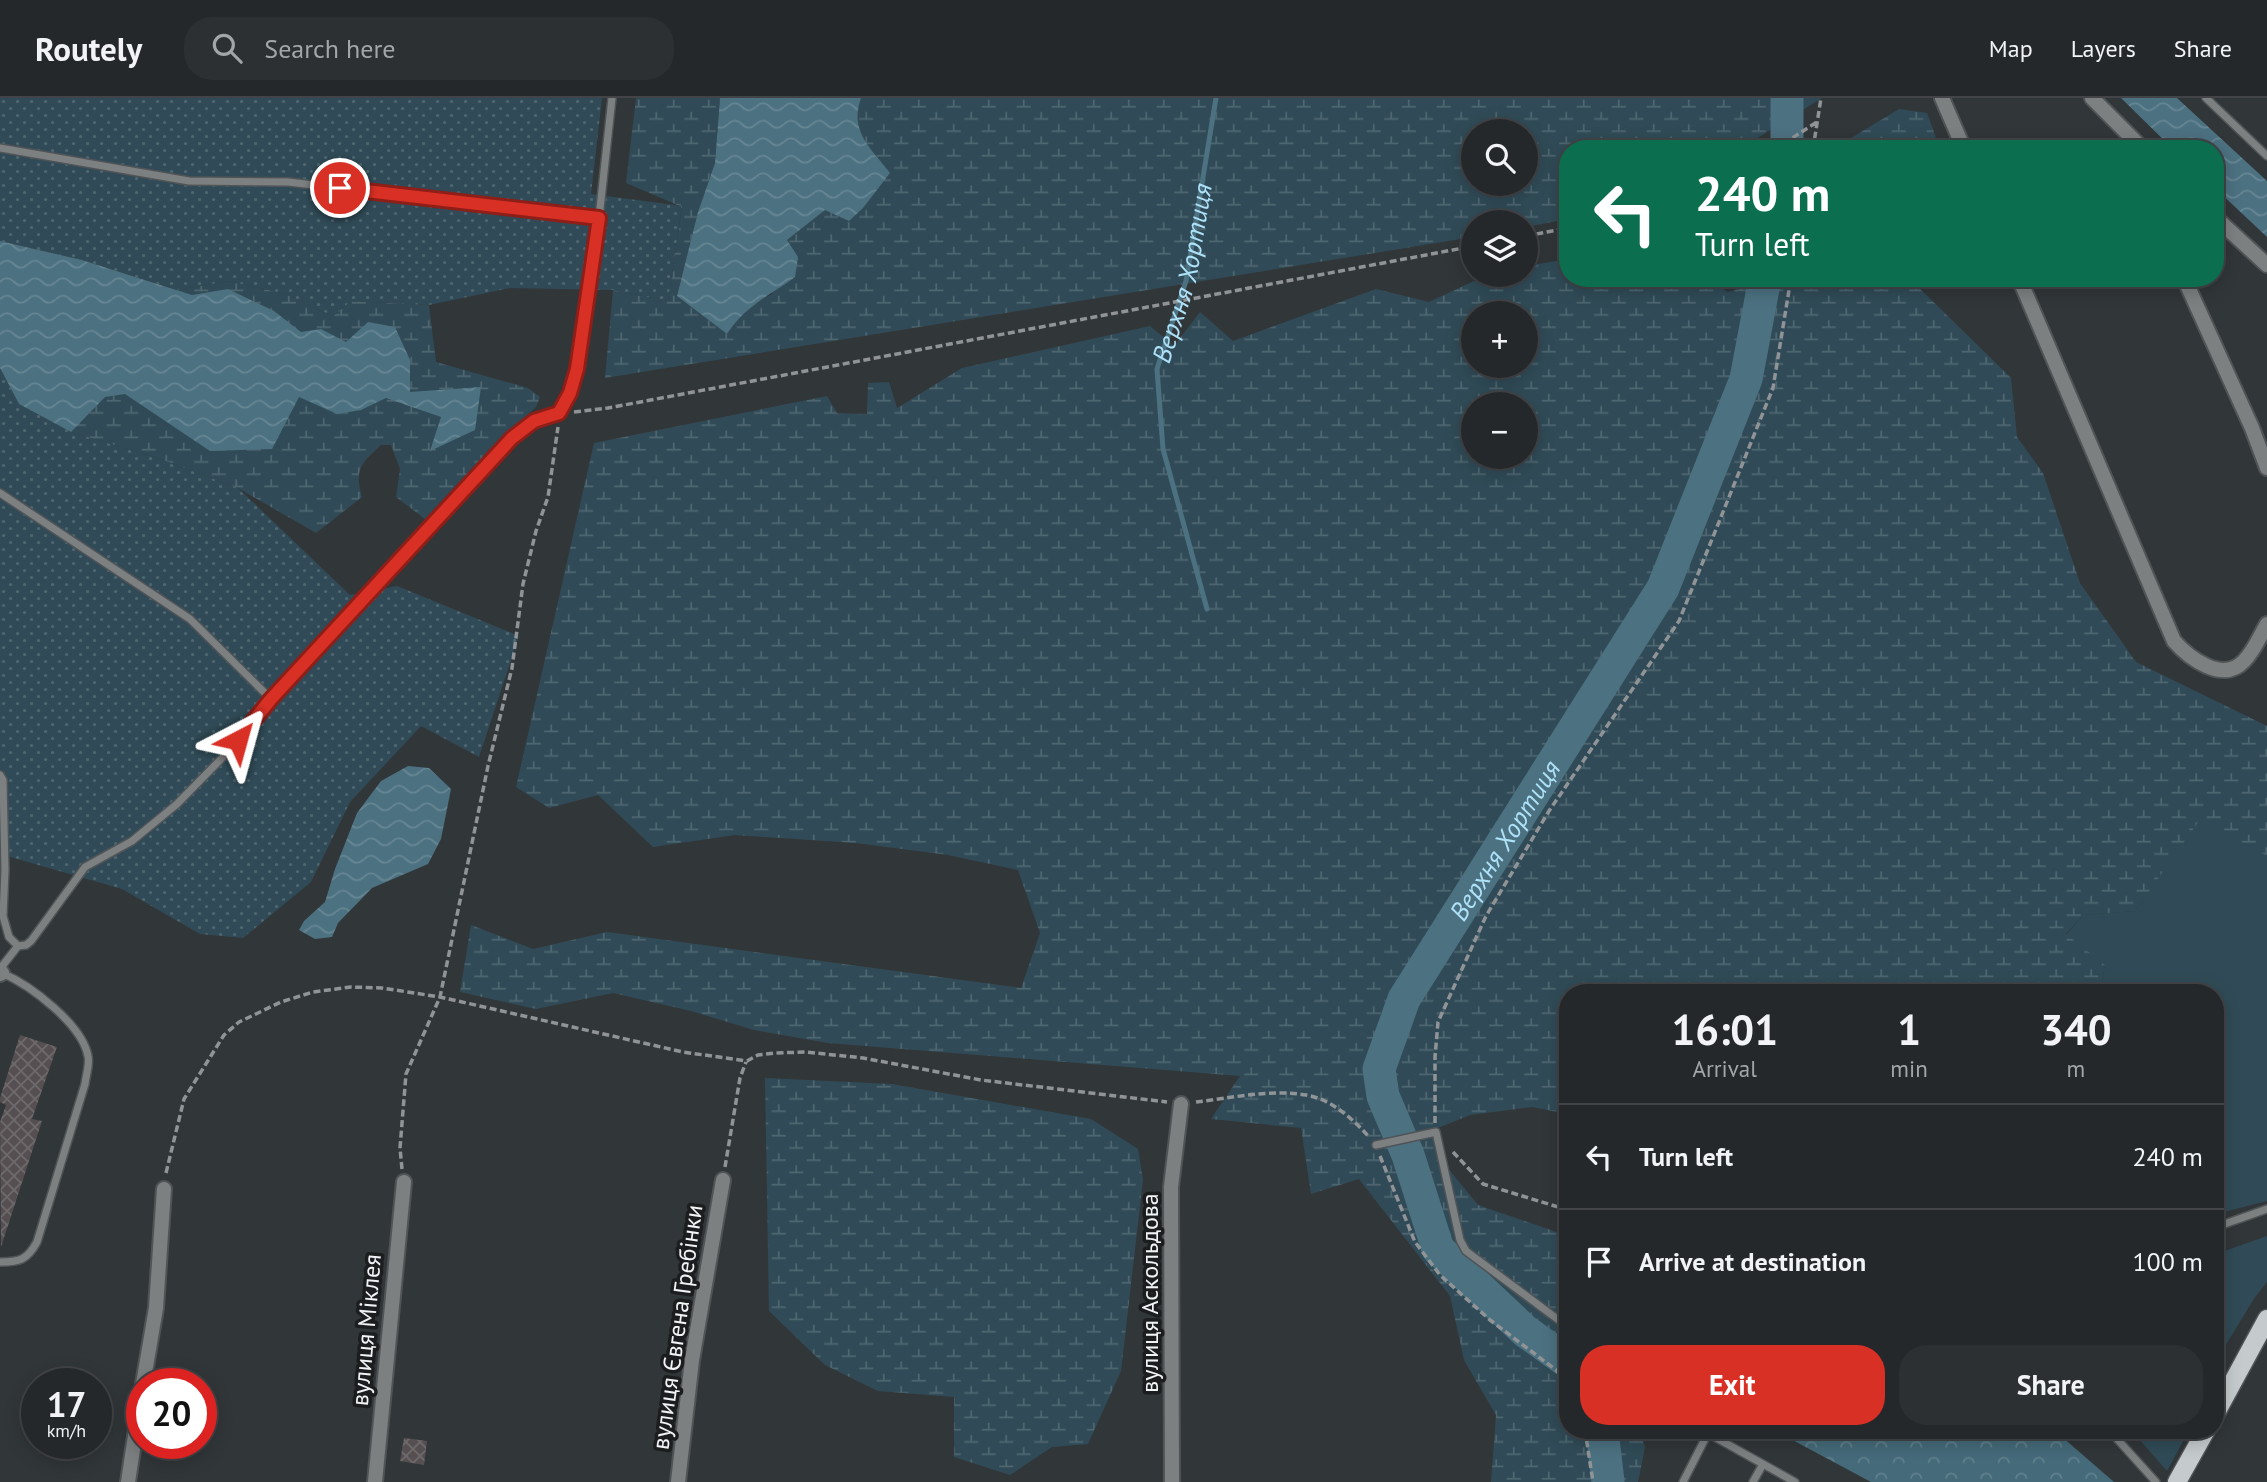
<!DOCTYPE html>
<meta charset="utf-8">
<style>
:root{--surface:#25282b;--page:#2d3033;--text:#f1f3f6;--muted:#a3a6a9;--line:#424447;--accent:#d93025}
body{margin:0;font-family:"PT Sans",sans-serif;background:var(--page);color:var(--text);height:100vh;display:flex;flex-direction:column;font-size:26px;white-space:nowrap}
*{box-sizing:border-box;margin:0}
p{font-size:23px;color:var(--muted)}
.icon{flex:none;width:38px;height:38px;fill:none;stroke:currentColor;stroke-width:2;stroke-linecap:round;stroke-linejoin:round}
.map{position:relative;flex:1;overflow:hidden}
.drawer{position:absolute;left:1559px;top:886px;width:665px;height:455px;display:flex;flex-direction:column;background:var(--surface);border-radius:28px;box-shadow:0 4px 18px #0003,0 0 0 2px var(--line)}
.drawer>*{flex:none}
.top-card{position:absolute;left:1559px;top:42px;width:665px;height:147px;border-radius:28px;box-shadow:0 4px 18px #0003,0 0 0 2px var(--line);background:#0b6e4f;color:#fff;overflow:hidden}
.fabs{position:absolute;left:1461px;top:21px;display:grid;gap:14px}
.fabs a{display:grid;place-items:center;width:77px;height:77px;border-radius:50%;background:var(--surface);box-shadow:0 4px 18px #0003,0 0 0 2px var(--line);font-size:35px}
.speed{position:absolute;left:21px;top:1270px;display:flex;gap:14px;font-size:35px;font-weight:700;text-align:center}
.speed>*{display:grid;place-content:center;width:91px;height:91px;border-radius:50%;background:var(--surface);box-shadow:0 4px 18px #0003,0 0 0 2px var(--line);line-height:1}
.speed small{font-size:18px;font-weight:400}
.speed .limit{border:10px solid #d22;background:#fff;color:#111}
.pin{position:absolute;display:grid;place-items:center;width:60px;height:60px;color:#fff;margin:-30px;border:4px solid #fff;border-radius:50%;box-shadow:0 2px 7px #0007}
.me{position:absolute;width:77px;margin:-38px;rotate:39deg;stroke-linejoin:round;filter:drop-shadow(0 0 5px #0008)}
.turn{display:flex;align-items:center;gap:24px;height:147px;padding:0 21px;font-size:32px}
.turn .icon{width:91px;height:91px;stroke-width:2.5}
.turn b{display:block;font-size:49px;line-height:60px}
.eta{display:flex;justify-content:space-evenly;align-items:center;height:119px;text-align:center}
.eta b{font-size:42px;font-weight:800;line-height:49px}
.button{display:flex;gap:14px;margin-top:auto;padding:14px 21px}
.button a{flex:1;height:80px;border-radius:28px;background:var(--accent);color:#fff;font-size:28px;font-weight:800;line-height:80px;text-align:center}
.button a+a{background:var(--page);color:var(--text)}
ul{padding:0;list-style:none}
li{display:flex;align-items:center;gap:21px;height:105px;padding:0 21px;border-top:2px solid var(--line)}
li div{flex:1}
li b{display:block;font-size:26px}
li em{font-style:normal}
header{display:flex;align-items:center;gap:42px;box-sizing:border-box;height:98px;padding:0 35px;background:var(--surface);border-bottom:2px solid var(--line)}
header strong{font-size:33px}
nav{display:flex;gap:38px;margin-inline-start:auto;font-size:24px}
.search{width:490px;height:63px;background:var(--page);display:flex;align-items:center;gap:18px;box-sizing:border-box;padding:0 24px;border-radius:28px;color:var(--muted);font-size:26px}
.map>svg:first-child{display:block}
.grass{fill:#304b57}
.forest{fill:url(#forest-crowns)}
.wetland{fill:url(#wetland-marsh);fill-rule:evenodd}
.garden{fill:url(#garden-dots)}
.water{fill:url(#water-waves)}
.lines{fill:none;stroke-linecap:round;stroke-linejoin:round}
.stream{stroke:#4c7181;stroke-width:5}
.river{stroke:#4c7181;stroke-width:33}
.building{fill:url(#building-cross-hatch)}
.lane-casing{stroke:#505457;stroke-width:10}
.street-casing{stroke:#505457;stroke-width:18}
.primary-casing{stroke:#505457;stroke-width:21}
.path{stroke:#909497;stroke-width:3.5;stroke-dasharray:7 3.5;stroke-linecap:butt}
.lane{stroke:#7d8081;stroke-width:7}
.street{stroke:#7d8081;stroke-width:14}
.primary{stroke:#c5cacd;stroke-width:18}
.route-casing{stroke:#8d1f18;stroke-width:18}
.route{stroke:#d93025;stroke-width:12}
.labels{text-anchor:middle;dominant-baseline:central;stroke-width:7;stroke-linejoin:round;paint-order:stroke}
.street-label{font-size:24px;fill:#f1f4f6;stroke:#1b1d1e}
.water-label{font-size:26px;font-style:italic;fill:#ade2f9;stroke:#1b1d1e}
</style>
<header>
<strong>Routely</strong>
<div class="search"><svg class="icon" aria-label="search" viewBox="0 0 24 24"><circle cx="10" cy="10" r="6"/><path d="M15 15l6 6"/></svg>Search here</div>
<nav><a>Map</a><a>Layers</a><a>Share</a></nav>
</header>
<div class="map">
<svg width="2267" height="1384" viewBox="0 0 2267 1384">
<defs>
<pattern id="forest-crowns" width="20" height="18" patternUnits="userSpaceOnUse" patternTransform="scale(1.75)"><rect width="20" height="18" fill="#456a79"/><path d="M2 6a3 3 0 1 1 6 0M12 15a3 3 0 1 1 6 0" fill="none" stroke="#60808d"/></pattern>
<pattern id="wetland-marsh" width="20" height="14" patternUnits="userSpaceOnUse" patternTransform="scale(1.75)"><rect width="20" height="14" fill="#304b57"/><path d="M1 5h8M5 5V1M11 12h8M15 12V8" fill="none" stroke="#4e6670"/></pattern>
<pattern id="garden-dots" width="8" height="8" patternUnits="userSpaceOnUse" patternTransform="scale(1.75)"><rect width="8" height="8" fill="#304b57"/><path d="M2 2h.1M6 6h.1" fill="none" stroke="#4e6670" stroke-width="1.8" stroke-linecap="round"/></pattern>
<pattern id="water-waves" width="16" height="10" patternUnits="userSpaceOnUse" patternTransform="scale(1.75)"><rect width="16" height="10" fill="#4c7181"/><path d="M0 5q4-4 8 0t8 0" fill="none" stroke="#668693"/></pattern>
<pattern id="building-cross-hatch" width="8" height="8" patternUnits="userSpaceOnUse" patternTransform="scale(1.75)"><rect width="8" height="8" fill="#554f51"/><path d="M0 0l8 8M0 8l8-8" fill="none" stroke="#6e696b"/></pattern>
</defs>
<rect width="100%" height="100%" fill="#313639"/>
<path class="grass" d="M2199,722L2267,758V1103L2216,1116V894H2100L2105,867L2066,837L2083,817L2135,813Z
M2267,1138V1184L2255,1199L2216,1263V1156Z
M2131,1332H2189L2167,1373Z"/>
<path class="forest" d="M1774,1332H2054L2114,1384H1871Z"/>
<path class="wetland" d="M636,0H720L715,65L698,114L677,198L727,236C740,216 751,207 772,196L787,142L825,112L859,34L857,11L861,0H1822L1740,51H1568V121L1526,129V124H1474L1473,139L605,280L613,192L668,203L682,109L626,85ZM1474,33H1526V86H1474Z
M1899,11L1927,15L1940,51H1833Z
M0,143L177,192L229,183L286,196L333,218L351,203L429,207L436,264L528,290L540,299L536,309L493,348L425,421L396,399L400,371L391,347H381C361,365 354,372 362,399L316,435L238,390L157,360L71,334L0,270Z
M1568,161V180H1704L1728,194L1748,188L1749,180H1909L2011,280L2017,339L2043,375L2080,485L2136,564L2267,628V758L2199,723L2135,813L2083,817L2066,836L2105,867L2100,894H1568V1016L1532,1009L1470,1017L1433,1032L1446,1068L1478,1107L1568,1138V1332H1639L1645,1349L1638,1384H1491L1496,1317L1464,1262L1450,1198L1359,1081L1311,1096L1301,1030L1211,1021L1240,978L828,945L754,932L691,913L613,895L536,911L460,894L471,827L533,851L607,834L1021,890L1040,835L1018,772L948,757L856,745L735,737L653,749L598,697L549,710L516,689L594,345L827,298L837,315L867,316L868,285L889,284L897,310L962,270L1150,228L1174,248L1200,214L1233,243L1376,191L1429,204L1487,177H1526V168ZM1474,215H1526V268H1474ZM1474,306H1526V359H1474Z
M765,980L892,986L1091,1021L1138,1051L1143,1082L1121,1273L1088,1346L1052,1349L1010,1377L954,1359V1299L878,1293L825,1267L769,1213Z"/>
<path class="garden" d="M0,0H602L591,96L682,108L668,203L613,192L510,190L429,207L351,203L333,218L286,196L229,183L177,192L82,162L0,143Z
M0,270L19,306L71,334L157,360L238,390L350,497L397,488L519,538L479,659L421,628L350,704L311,784L243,840L200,836L122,791L0,756Z"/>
<path class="water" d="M720,0H861C849,34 871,50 890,75L863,110L849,123L825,112L787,142L798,159L795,179C768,199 746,207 727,236L677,198L698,114L715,65Z
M2121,0H2177L2267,83V139L2216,91V51H2173Z
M0,143L82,162L192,197L228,191L274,213L301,234L321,231L346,244L368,224L395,229L410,262V294L481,289L475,332L430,353L441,319L386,300L361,312L337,316L299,299L272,351L210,353L125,296L105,299L71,334L19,306L0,270Z
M408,668L429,670L451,691L441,741L428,766L372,790L338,825L332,839L315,841L299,832L304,823L325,804L335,771L357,715L381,683Z"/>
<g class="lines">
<path class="stream" id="s1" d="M1207,511L1163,351L1157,271L1186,183L1216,0"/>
<g class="river">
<path d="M1787,51V0"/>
<path id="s2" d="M1568,1264L1525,1233L1438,1151L1408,1057L1383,998L1379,971L1404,901L1663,490L1746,281L1765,180"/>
<path d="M1602,1332L1608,1384"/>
</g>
</g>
<path class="building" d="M20,937L57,949L32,1021L42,1023L1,1149L0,1024L6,1007L0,1004V1000Z
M404,1340L427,1343L424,1367L400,1363Z"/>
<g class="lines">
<g class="lane-casing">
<path id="lane" d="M2206,0L2267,58
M0,50L189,83L288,84L599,120
M0,395L190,521L271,601
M0,677L3,682L5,772L3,818L9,839L18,848
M1376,1047L1436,1034L1460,1142L1466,1153L1568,1229
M2216,1129L2267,1111
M0,1164C20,1164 27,1162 37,1144L85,986C86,977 90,966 88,958C82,926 30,887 2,875L3,867L18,848L26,847L31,843L85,769L132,743L177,706L224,658L271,601L512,340L534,323L559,315L571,295L577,271L599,120L612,0
M1702,1332L1795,1384
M2109,1332L2156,1384
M1683,1384L1708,1335
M1753,1384L1763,1366"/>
</g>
<g class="street-casing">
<path id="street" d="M1942,0L1964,51
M2092,0L2143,51
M2216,120L2267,167
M2019,180L2174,543C2189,560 2223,586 2244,563C2254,553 2260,538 2267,526
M2184,180L2252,330L2267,370
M0,876L2,875
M143,1286L156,1210L164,1091
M128,1384L142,1292
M375,1384L404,1084
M678,1384L692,1262L723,1082
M1172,1384L1171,1089L1181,1006"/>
</g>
<g class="primary-casing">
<path id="primary" d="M2216,1315L2267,1221
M2177,1384L2206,1332"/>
</g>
<path class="path" d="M1775,51L1817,24
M1813,51L1821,0
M1526,138L1568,130
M574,314L608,310L1474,148
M1196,1004C1231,1000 1271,991 1306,997C1331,1001 1353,1021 1369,1039
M1435,1025V959L1438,924L1486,818L1549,713L1679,523L1773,290L1791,180
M1453,1054L1483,1086L1568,1112
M1380,1058L1415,1144L1440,1177L1490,1222L1556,1272L1568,1285
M725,1069L740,980L746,964
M402,1071L400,1050L406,976L440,899L488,668L512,570L523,486L536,433L548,399L558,329
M166,1075L184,1001L224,937L239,924L281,904L313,894L351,889L382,890L440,899L683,954L747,963L758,957L775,955L806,954L863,960L981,982L1167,1004
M1585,1332L1593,1384"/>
<use href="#lane" class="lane"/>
<use href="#street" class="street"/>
<use href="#primary" class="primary"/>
</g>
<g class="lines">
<g class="route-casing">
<path id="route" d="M238,642L271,601L512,340L534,323L559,315L570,295L577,271L599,120L340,90"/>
</g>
<use href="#route" class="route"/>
</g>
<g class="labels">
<g class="street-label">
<text transform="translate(1149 1195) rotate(-90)">вулиця Аскольдова</text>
<text transform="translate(677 1229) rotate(-82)">вулиця Євгена Гребінки</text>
<text transform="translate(366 1232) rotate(-85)">вулиця Міклея</text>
</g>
<g class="water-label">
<text stroke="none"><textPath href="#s1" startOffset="346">Верхня Хортиця</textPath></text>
<text stroke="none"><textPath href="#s2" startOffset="625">Верхня Хортиця</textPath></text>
</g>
</g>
</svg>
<div class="fabs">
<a><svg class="icon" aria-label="search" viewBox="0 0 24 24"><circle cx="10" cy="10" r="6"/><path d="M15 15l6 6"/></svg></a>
<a><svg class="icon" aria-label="layers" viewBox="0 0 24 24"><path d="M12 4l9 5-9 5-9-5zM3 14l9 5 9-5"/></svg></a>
<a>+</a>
<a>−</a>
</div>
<div class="speed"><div>17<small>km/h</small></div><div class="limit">20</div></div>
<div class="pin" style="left:340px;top:90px;background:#d93025"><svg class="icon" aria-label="arrive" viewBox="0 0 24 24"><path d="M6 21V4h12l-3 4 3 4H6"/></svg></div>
<svg class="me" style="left:238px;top:642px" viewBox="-20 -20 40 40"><path d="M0-17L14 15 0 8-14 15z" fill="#d93025" stroke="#fff" stroke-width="4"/></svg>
<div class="top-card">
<div class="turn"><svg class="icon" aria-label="left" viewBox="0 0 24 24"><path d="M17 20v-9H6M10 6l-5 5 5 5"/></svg><div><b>240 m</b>Turn left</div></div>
</div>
<section class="drawer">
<div class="eta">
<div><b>16:01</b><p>Arrival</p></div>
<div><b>1</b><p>min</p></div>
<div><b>340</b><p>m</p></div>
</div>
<ul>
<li><svg class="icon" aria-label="left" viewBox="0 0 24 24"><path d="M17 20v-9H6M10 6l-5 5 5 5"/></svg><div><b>Turn left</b></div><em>240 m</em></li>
<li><svg class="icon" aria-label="arrive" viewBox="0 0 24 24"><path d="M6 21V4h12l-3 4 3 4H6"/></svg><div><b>Arrive at destination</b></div><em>100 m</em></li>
</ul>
<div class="button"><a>Exit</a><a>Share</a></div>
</section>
</div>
